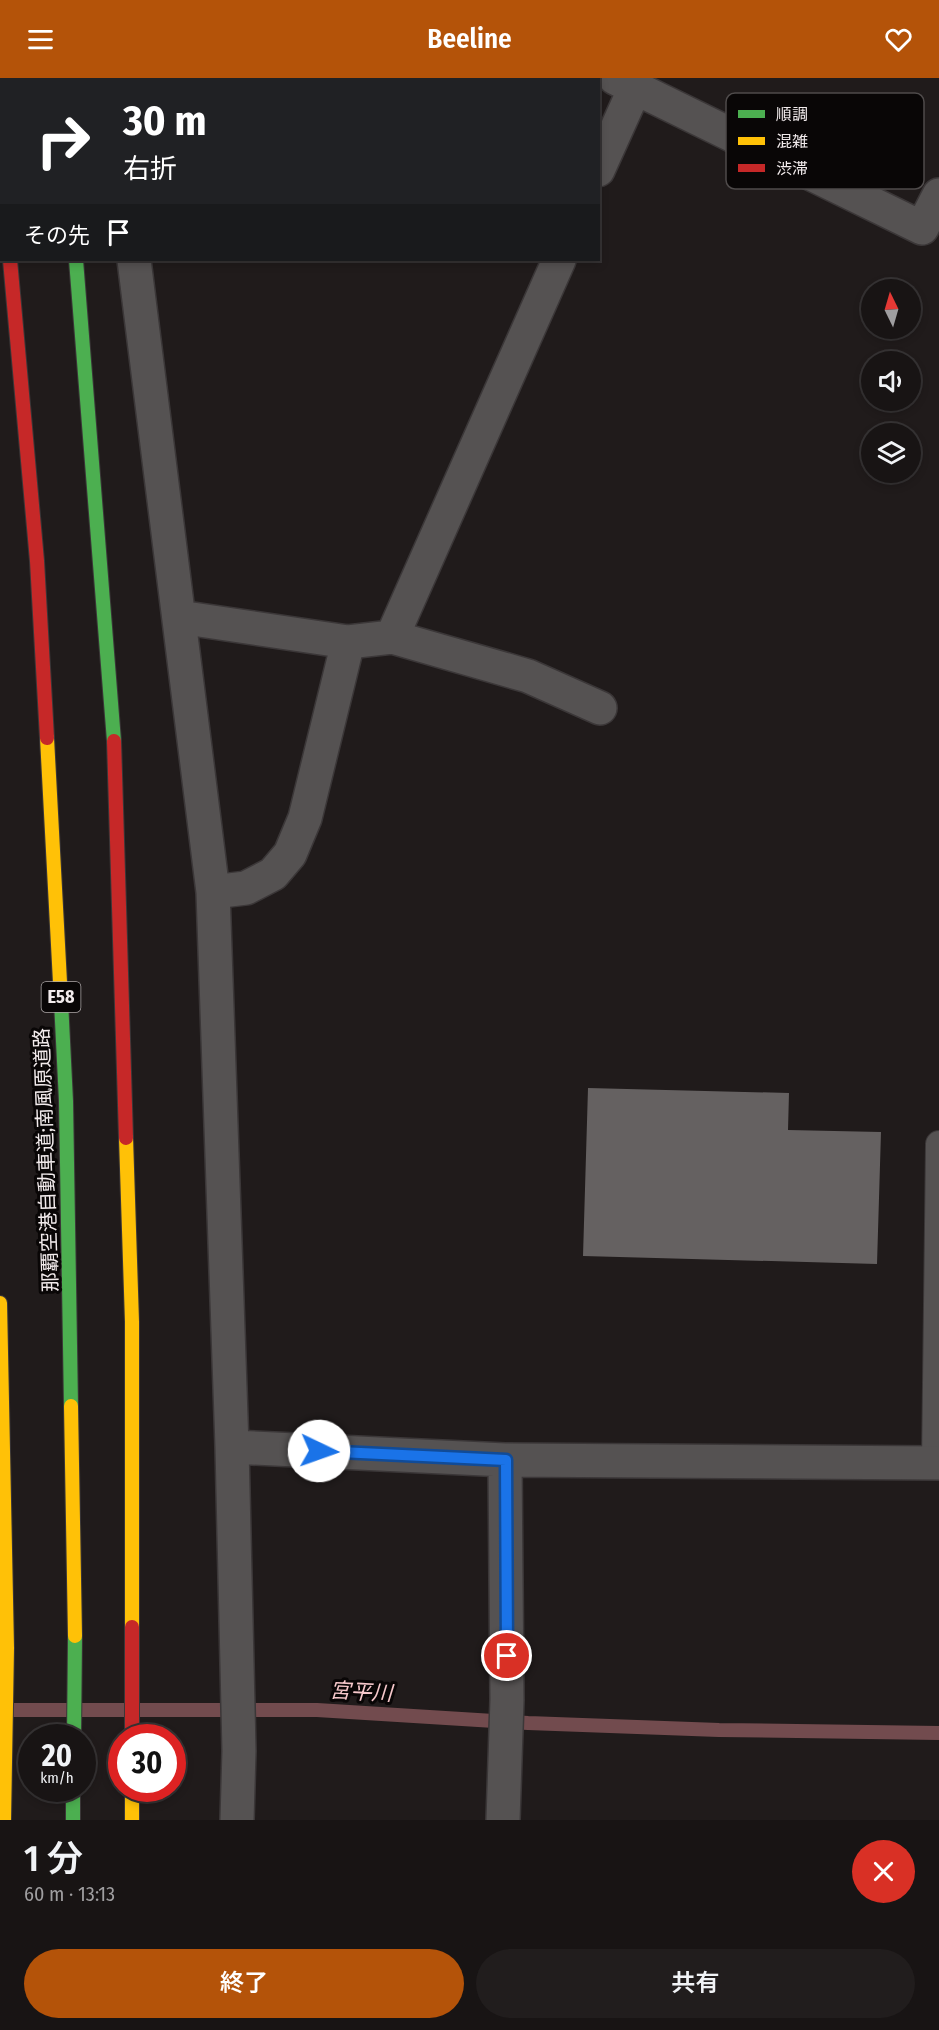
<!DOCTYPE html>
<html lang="ja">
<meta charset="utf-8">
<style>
:root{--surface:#181414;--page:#211d1d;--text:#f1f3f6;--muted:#9f9ea0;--line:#363334;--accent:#b45309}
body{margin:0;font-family:"Fira Sans Condensed","Noto Sans JP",sans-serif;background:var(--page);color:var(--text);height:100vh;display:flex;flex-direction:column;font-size:22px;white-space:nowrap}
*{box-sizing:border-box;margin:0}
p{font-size:20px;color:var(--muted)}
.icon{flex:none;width:33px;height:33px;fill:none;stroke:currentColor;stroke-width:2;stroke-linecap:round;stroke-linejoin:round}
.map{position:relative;height:1742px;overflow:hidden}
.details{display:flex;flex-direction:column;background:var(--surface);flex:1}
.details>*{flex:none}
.banner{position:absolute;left:0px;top:0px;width:600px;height:183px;box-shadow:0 3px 9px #0003,0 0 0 2px var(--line);background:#202124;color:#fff;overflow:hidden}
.needle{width:39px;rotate:355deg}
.fabs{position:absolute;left:861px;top:201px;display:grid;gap:12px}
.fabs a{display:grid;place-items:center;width:60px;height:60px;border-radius:50%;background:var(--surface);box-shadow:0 3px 9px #0003,0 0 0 2px var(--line);font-size:30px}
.speed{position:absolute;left:18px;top:1646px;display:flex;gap:12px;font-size:30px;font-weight:700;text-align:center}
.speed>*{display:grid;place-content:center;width:78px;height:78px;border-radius:50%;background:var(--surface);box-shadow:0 3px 9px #0003,0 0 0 2px var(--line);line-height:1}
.speed small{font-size:15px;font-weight:400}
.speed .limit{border:9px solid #d22;background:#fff;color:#111}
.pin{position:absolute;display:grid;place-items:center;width:51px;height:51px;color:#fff;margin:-26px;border:3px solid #fff;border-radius:50%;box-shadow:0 2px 6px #0007}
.me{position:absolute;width:66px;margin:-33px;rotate:93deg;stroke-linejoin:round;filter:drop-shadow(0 0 4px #0008)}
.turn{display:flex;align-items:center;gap:21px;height:126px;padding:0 24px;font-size:27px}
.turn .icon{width:78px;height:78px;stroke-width:2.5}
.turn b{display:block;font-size:42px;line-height:51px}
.then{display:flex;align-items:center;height:57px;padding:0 24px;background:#0003;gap:12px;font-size:22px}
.round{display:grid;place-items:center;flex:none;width:63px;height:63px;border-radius:32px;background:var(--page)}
.summary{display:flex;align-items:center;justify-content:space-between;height:102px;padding:0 24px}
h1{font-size:36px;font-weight:600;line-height:45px}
.button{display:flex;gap:12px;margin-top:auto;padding:12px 24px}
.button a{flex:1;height:69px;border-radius:36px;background:var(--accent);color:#fff;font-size:24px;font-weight:600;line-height:69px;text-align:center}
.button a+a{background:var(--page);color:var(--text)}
header{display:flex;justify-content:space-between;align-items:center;height:78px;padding:0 24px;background:var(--accent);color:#fff;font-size:27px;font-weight:600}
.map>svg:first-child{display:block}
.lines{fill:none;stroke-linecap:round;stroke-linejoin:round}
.stream{stroke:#724b4e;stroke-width:14}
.building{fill:#656161}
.lane-casing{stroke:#3b3738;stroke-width:28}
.street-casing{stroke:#3b3738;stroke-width:36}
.fast-casing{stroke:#3b3738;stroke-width:16}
.slow-casing{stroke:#3b3738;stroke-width:16}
.jam-casing{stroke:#3b3738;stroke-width:16}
.lane{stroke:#555252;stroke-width:26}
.street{stroke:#555252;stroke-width:33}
.fast{stroke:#4caf50;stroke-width:14}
.slow{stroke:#ffc107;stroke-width:14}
.jam{stroke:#c62828;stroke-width:14}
.route-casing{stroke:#114b97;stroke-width:15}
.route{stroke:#1a73e8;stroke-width:10}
.labels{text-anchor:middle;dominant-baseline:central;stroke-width:6;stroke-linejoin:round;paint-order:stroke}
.shield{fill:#090606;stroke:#aca6a7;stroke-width:1.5}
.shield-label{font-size:18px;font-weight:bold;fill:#f2ebec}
.street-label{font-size:20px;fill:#f2ebec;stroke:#090606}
.water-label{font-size:21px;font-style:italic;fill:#f6c8cb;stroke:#090606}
.key{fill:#090606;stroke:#4f4b4b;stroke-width:1.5}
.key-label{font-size:16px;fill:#f2ebec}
</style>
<header><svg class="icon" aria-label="menu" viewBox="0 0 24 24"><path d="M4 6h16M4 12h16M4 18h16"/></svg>Beeline<svg class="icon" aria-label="heart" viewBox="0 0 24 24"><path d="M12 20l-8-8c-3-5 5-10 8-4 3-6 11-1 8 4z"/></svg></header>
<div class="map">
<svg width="939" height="1742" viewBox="0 0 939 1742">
<rect width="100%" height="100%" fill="#201b1b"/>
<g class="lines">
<path class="stream" d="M6,1632H317L528,1645L719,1652L939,1655"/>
</g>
<path class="building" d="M588,1010L789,1015L788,1052L881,1054L877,1186L583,1178Z"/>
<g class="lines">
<g class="lane-casing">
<path id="lane" d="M935,1385L939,1066"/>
</g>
<g class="street-casing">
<path id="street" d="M111,0V2
M615,0L922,150L939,117
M598,92L635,10
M134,182L213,814L232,1369L239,1673L237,1742
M179,539L348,564L392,559L559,182
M392,559L528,598L600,630
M213,814L246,810L273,796L290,776L305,740L348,564
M232,1369L505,1382L939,1385
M503,1742L507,1622L505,1382"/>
</g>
<g class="fast-casing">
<path id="fast" d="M56,0V2
M76,182L114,663
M61,923L66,1023L71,1328
M74,1659L75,1558
M73,1710V1742"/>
</g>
<g class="slow-casing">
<path id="slow" d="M0,89L2,101
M47,660L61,923
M126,1060L132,1244V1549
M0,1225L7,1570L4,1742
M71,1328L75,1558
M132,1710V1742"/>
</g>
<g class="jam-casing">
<path id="jam" d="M10,182L37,483L47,660
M114,663L126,1060
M132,1549V1659"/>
</g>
<use href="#lane" class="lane"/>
<use href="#street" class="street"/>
<use href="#fast" class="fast"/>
<use href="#slow" class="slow"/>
<use href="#jam" class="jam"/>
</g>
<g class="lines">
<g class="route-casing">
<path id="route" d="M319,1373L506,1382L507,1578"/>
</g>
<use href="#route" class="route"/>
</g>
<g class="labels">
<rect class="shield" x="41.5" y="904" width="39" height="30" rx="4.5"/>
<g class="shield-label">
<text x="61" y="919">E58</text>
</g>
<g class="street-label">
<text transform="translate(46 1082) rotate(-92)">那覇空港自動車道;南風原道路</text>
</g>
<g class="water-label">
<text transform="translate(361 1614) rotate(3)">宮平川</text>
</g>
</g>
<rect x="726" y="15" width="198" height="96" rx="9" class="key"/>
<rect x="738" y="32" width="27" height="8" fill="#4caf50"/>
<rect x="738" y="59" width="27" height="8" fill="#ffc107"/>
<rect x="738" y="86" width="27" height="8" fill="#c62828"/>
<g class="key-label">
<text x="776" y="42">順調</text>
<text x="776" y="69">混雑</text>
<text x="776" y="96">渋滞</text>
</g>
</svg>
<div class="fabs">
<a><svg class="needle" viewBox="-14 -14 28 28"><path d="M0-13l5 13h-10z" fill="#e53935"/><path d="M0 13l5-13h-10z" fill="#9f9ea0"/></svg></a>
<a><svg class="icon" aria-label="sound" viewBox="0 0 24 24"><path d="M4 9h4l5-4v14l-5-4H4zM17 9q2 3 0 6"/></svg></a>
<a><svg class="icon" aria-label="layers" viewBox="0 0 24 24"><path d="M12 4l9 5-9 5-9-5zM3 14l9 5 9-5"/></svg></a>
</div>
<div class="speed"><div>20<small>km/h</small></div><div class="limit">30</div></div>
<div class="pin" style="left:507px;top:1578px;background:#d93025"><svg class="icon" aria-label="arrive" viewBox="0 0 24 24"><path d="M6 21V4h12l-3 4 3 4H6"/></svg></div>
<svg class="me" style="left:319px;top:1373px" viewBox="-20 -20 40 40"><circle r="19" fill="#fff"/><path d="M0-13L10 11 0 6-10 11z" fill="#1a73e8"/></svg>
<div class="banner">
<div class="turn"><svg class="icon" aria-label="right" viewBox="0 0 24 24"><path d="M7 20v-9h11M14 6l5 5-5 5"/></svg><div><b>30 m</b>右折</div></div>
<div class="then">その先<svg class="icon" aria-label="arrive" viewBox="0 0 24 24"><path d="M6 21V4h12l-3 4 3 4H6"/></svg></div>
</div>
</div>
<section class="details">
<div class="summary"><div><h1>1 分</h1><p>60 m · 13:13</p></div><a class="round" style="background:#d93025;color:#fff"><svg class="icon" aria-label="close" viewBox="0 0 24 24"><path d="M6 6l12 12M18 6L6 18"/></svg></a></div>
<div class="button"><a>終了</a><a>共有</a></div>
</section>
